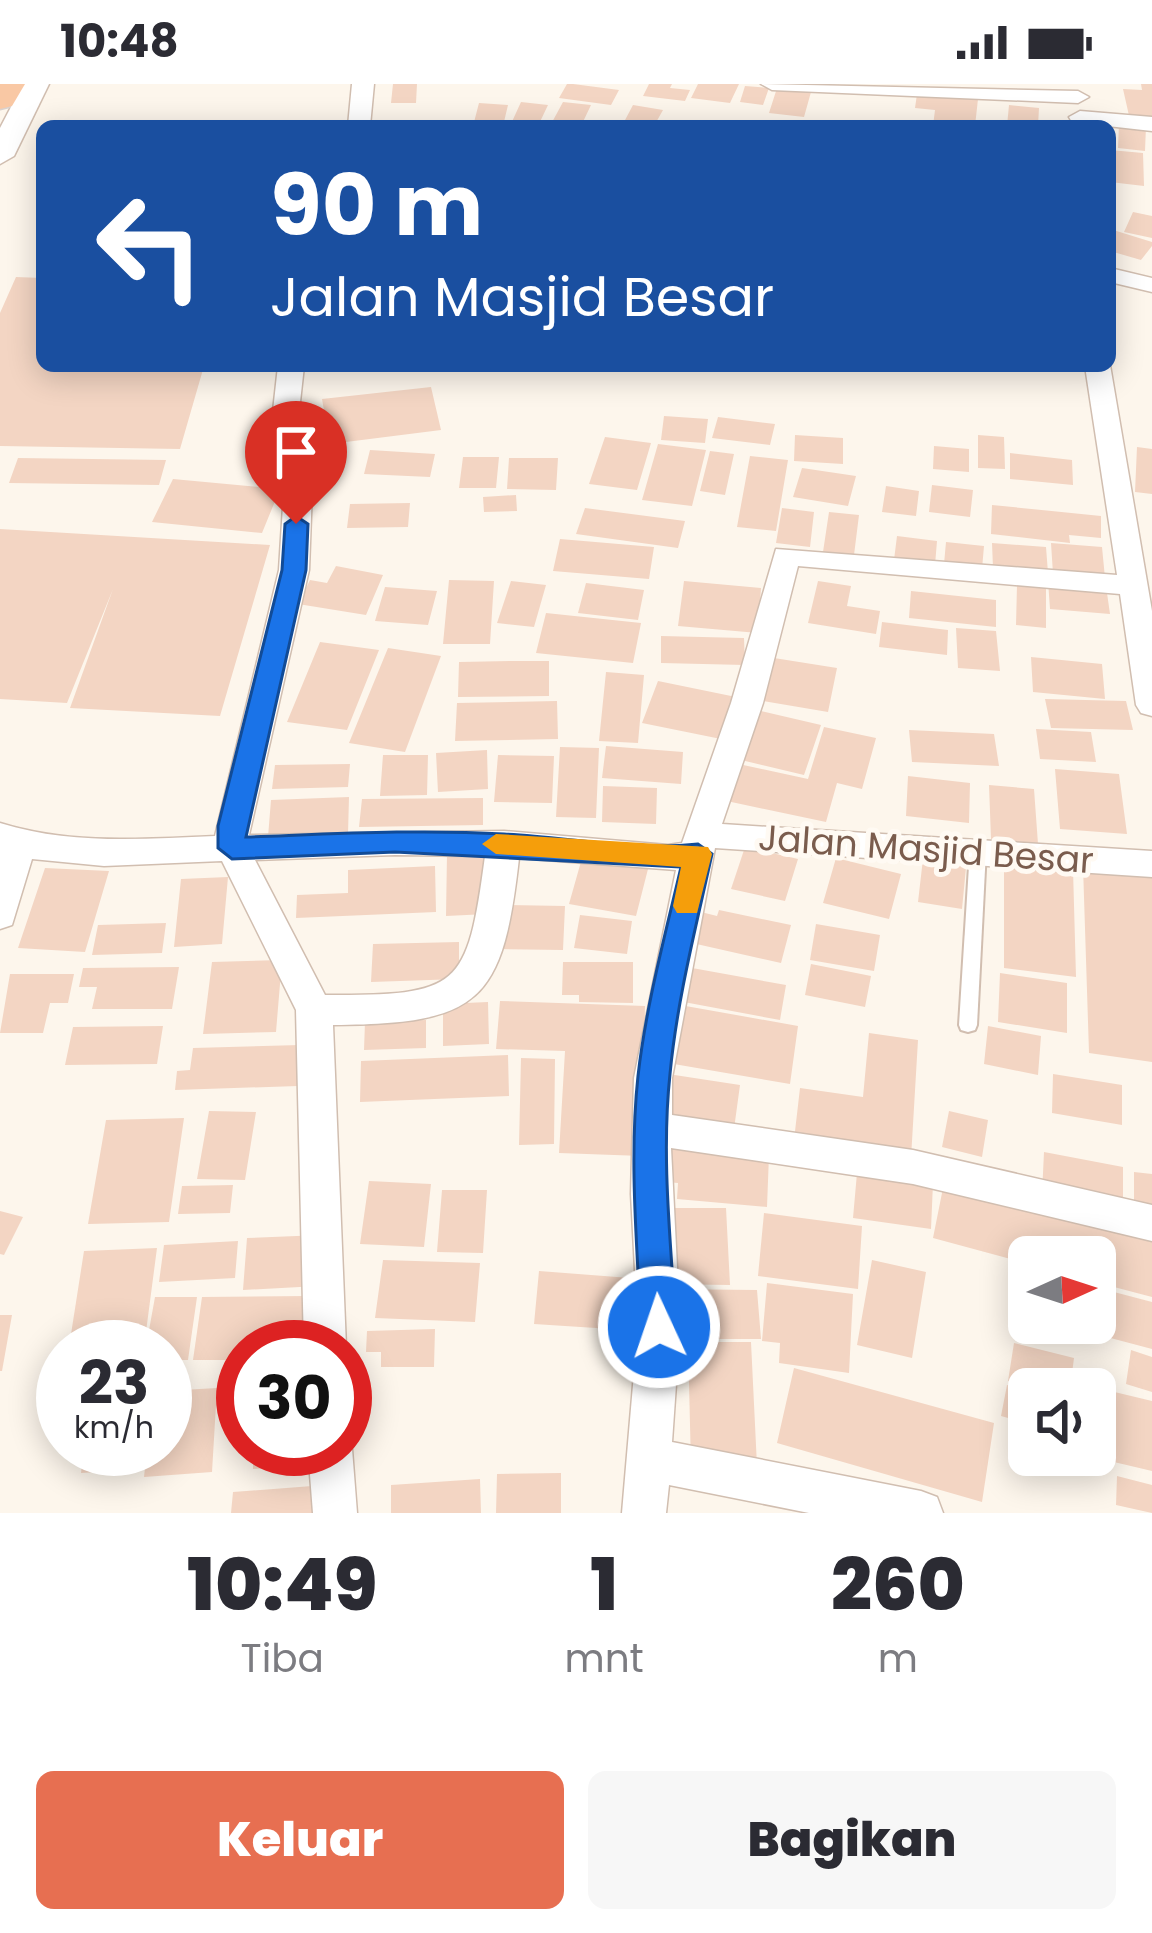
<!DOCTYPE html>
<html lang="id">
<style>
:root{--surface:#fff;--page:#f7f7f7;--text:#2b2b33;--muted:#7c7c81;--accent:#e76f51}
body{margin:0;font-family:Poppins,sans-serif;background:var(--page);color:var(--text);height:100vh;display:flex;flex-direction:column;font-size:45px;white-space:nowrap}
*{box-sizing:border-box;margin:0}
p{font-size:39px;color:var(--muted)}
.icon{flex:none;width:66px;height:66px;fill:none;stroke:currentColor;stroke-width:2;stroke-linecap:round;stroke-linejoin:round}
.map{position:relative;height:1429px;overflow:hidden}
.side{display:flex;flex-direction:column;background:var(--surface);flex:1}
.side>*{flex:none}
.banner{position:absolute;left:36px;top:36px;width:1080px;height:252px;border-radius:18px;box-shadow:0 6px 30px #0003;background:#1a4fa0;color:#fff;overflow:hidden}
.needle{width:78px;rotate:87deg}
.controls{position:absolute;left:1008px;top:1152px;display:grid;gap:24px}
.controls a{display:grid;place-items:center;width:108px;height:108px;border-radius:18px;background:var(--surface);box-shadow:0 6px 30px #0003;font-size:60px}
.speed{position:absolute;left:36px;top:1236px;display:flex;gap:24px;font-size:60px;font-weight:700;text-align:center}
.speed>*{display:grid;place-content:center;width:156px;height:156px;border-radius:50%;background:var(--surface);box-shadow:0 6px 30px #0003;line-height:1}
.speed small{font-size:30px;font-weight:400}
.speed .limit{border:18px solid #d22;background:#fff;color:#111}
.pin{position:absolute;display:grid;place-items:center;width:102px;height:102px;color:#fff;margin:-123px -51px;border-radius:50% 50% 50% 0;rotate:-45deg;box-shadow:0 0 12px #0007}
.pin .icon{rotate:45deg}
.me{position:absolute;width:132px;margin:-66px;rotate:357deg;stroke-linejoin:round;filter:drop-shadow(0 0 9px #0008)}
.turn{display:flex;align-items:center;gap:42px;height:252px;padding:0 36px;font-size:54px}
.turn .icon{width:156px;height:156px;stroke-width:2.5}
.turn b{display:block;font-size:84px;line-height:102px}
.eta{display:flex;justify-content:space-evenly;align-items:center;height:204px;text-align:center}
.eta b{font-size:72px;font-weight:800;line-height:84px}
.cta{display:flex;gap:24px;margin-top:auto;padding:24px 36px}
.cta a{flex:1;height:138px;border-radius:18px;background:var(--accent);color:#fff;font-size:48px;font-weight:800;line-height:138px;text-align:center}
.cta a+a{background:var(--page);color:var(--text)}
.status{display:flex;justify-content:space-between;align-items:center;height:84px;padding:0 60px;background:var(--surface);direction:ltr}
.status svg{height:33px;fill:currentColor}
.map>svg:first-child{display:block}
.building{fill:#f3d5c3}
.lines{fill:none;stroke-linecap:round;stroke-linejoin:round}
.service-casing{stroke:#d1beb0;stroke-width:4}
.minor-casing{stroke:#d1beb0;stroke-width:3}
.tertiary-casing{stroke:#d1beb0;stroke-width:3}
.trunk-casing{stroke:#dad1cd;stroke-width:3}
.service{fill:#fff;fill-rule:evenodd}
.minor{fill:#fff;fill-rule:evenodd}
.tertiary{fill:#fff;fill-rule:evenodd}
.trunk{fill:#f9c8a4;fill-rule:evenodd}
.route{fill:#1a73e8;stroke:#114b97;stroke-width:3}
.slow{fill:#f59e0b}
.labels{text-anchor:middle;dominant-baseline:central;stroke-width:10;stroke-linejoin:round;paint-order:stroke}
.street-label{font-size:36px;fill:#7a5c4d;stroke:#fffaf3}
</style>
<div class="status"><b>10:48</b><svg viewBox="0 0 49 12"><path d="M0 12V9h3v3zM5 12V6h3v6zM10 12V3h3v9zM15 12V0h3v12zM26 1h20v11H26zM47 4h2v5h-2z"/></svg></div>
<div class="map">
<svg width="1152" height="1429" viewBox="0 0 1152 1429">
<rect width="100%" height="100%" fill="#fdf6ec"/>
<path class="building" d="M393,0H417L416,19H391Z
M567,0H573L619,6L611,21L559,14Z
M649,0H672L670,4L690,6L685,17L643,12Z
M698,0H739L730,19L691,14Z
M1141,0H1152V37L1130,36L1123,5L1142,6Z
M745,2L769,4L763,21L740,18Z
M777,4L811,8L804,33L769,29Z
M917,10L978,15L975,42H933L935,26L915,24Z
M521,18L548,21L538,42H510Z
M563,18L591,21L581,42H550Z
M479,19L508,21L503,42H473Z
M633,21L663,26L654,42L624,38Z
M1009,21L1039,24L1038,42H1007Z
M1119,39L1146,42L1145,67L1118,64Z
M1110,66L1143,69L1144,102L1110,98Z
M1133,128L1152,132V154L1124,148Z
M1110,145L1152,158V162L1141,176L1110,167Z
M16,193L42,194V282H204L180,365L0,362V229Z
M431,303L441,346L330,360L322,315Z
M664,332L708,335L705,359L661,356Z
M718,333L775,340L770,361L712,354Z
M795,351L843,354V380L794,377Z
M978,351L1004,353L1005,385L978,384Z
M605,353L651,359L637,406L589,400Z
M658,360L706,366L692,422L642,416Z
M934,362L969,365V388L933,385Z
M1137,363L1152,365V410L1135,408Z
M370,366L435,370L430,393L364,390Z
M710,367L734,370L725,411L700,407Z
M1010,369L1072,376L1073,401L1010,395Z
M750,372L788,376L776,447L737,443Z
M463,373H499L496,404H459Z
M18,374L166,376L159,401L9,399Z
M509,374H558L556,406L507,405Z
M802,384L856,392L848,422L793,413Z
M173,395L280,405L262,449L152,438Z
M932,401L973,406L970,433L929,428Z
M886,402L919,407L916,432L882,428Z
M516,411L517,427L484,428L483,413Z
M410,419L408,443L347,444L350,420Z
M992,421L1101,432V454L1069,451L1070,459L991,450Z
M585,424L685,437L678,464L576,450Z
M782,424L814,428L810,463L776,459Z
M829,428L859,431L854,471L823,468Z
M0,445L270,461L220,632L70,624L113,505L67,619L0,615Z
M897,452L937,457L935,481L894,476Z
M560,455L654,463L649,495L553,487Z
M946,458L984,462L982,485L944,480Z
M992,459L1046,463L1048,489L993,484Z
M1051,459L1102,463L1105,494L1053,490Z
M336,482L383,491L366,531L298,520L310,496L327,499Z
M449,496L494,497L490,560H443Z
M511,497L546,501L534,543L497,539Z
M684,497L761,504L758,549L678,542Z
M818,497L851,502L847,522L880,527L876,550L808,539Z
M1048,497L1106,502L1110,530L1050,525Z
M586,499L644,506L638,536L578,529Z
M1017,501L1046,504V544L1016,541Z
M385,503L437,507L428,541L375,537Z
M911,507L996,516V543L909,534Z
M546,529L641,539L633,579L536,569Z
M882,538L948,546L947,571L879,563Z
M956,544L996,547L1000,587L958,584Z
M661,552L744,554L745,581L661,579Z
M320,558L379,566L347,646L287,638Z
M388,564L441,572L405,668L349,659Z
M1031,573L1102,580L1105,615L1033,608Z
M774,574L837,584L828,628L763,617Z
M512,577H549V612L458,613L459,578Z
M606,588L644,591L638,659L599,657Z
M658,597L736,613L721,655L642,639Z
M1045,615L1126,617L1133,646L1051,644Z
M557,617L558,655L455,657L457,619Z
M761,627L821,641L804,691L741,676Z
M824,643L876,654L862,705L837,699L826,738L722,716L734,679L808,695Z
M1036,645L1091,648L1096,678L1040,675Z
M909,646L994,650L999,682L912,678Z
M606,662L683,668L681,700L602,694Z
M560,663L599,664L596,734L556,733Z
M487,666L488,705L438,708L436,669Z
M383,671H428L427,711L380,712Z
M498,671L554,672L552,719L494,718Z
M350,680L348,703L272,705L275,681Z
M1055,685L1119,690L1127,750L1060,745Z
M908,692L970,699L969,739L906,732Z
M989,701L1034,705L1038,760L991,755Z
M603,702L657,704L656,740L602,738Z
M349,713L348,750L268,753L271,716Z
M483,714V741L359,743L362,715Z
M745,763L798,775L785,817L731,805Z
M924,766L967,773L962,825L918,818Z
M487,768V830L446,832L447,770Z
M582,774L648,785L636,832L569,820Z
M836,774L901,790L889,835L823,819Z
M1004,776L1073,785L1076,893L1004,884Z
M435,782L436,828L296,834L297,811L348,809V786Z
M1083,782L1152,791V978L1089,969Z
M45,784L109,787L85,868L18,864Z
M228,793L222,860L174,863L181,795Z
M500,821L565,822L563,866L498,865Z
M719,826L791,841L781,879L692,859L701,828L717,832Z
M580,831L632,837L627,870L574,864Z
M166,839L162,869L92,871L98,841Z
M816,840L880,851L874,887L810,876Z
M459,858V895L371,898L373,860Z
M282,876L276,948L203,950L212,878Z
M563,878H633V919L579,918V911H562Z
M811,880L871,892L865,923L805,911Z
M681,882L786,901L780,936L673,916Z
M179,883L172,925H92L97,903H79L83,884Z
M1000,889L1067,899V949L998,938Z
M10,890H74L68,919H50L43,949H0Z
M500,917L645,922L642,1072L559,1069L565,967L496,965Z
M488,918L489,960L443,962V920Z
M680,921L798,942L790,1000L668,979Z
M426,936V964L364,966L365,938Z
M163,942L157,980L65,981L73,943Z
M988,942L1041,952L1038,991L984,980Z
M869,949L918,956L911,1074L794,1056L800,1004L863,1013Z
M300,961L298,1002L175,1006L177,987L190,986L193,964Z
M508,971L509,1012L360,1018L361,977Z
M521,974L555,975L554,1060L519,1061Z
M668,990L740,1001L734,1045L660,1033Z
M1053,990L1122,1001V1041L1052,1029Z
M209,1027L256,1028L245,1096L197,1095Z
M949,1027L988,1036L982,1073L942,1063Z
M184,1034L169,1138L88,1140L106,1036Z
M669,1062L769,1071L767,1123L677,1115L678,1099L666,1098Z
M1044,1068L1123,1083V1125L1042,1110Z
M1134,1088L1152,1090V1134L1134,1131Z
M857,1089L933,1099L931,1145L853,1134Z
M945,1094L1152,1148V1213L1095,1198V1173H1029V1180L933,1154Z
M369,1097L431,1100L424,1163L360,1160Z
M233,1101L230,1129L178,1130L182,1102Z
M442,1106H487L483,1169L437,1168Z
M661,1124H726L730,1201L664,1200Z
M0,1127L23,1133L4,1171L0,1170Z
M764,1129L862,1142L858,1205L758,1192Z
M321,1151L318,1202L243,1206L247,1154Z
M238,1157L235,1194L159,1198L164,1161Z
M157,1164L144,1263H69L84,1167Z
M383,1176L480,1179L475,1238L375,1234Z
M872,1176L926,1188L912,1274L857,1261Z
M539,1187L630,1194L627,1246L534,1240Z
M767,1199L853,1210L849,1289L779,1279L780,1259L762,1257Z
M1095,1203L1152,1218V1265L1069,1243L1070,1239H1095Z
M663,1205L757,1206L761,1255H665Z
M307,1212L302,1263H243V1276H193L202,1213Z
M155,1213H197L188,1276H165V1263H146Z
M0,1231H12L2,1287H0Z
M435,1245L434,1283H381V1268H366L367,1247Z
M688,1258H751L757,1382H691Z
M1014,1259L1074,1274L1070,1305H1039L1008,1297Z
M1131,1266L1152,1273V1308L1126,1300Z
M794,1284L994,1339L982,1418L777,1359Z
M1007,1301L1029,1307V1340L1001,1332Z
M217,1304L212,1388L144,1393L147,1365H165V1307Z
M1102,1305L1152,1317V1387L1097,1374Z
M84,1365H129L127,1386L81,1389Z
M253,1365H311V1380L253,1385Z
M561,1389V1429H496L497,1390Z
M1117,1392L1152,1401V1429L1116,1421Z
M480,1395L481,1429H391V1401Z
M325,1401L324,1429H231L233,1408Z"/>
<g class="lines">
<g class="service-casing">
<path id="service" d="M978,760L984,762L986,766L977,941L975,946L968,948L961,946L959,941L970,766L972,762Z"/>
</g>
<g class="minor-casing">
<path id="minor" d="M352,0H374L370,42H348Z
M761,0L1078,7L1089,13L1078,19L772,6Z
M1080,27L1152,33V47L1072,38L1069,33Z
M1110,184L1152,194V208L1110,198Z
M1110,281L1152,527V632L1141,629L1136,621L1120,510L798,482L763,619L722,740L1152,767V793L715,764L672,994V1031L913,1066L1152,1121V1157L913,1100L671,1064L680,1243L672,1358L921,1407L937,1413L943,1429H809L669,1401L666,1429H622L638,1243L631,1110L634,994L676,786L519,774C503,918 480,940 333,941L346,1263H304L296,926L222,777L104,782L32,775L12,841L0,845V739C70,761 142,755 215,752L279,486L284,406L272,336L278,282H304L298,336L312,406L309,486L249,751L504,747L668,761L682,759L731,619L776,465L1117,491L1085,282ZM395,771L485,772C467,906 460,911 325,911L255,776Z
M346,1350L352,1365L357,1429H313L308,1365H345Z"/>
</g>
<g class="tertiary-casing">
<path id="tertiary" d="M23,0H49L14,72L0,80V44Z"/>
</g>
<g class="trunk-casing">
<path id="trunk" d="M0,0H25L12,22L0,25Z"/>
</g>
<use href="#service" class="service"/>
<use href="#minor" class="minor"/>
<use href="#tertiary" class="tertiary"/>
<use href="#trunk" class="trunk"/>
</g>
<path class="route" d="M296,432L308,440L306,486L246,753C332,750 418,745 504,750C568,753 634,767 698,760L712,770C696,843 677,916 670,990C661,1073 671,1160 676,1243L671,1254L659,1259L647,1254L641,1243C637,1160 629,1075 638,992C646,921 665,852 681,783L395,768L232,775L218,764V742L282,486L285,440Z"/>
<path class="slow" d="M496,750L708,763L712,770L697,829H677L673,822L681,783L496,770L482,760Z"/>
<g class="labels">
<g class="street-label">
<text transform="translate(926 765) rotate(4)">Jalan Masjid Besar</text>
</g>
</g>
</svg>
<div class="controls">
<a><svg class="needle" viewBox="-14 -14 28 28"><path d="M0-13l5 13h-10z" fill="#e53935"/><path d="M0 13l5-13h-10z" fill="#7c7c81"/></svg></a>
<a><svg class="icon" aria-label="sound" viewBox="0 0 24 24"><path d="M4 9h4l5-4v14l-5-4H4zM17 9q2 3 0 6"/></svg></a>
</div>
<div class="speed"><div>23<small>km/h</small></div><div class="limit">30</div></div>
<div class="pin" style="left:296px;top:440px;background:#d93025"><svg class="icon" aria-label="arrive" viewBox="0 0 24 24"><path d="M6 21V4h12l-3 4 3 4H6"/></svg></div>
<svg class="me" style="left:659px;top:1243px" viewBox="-20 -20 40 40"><circle r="17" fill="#1a73e8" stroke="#fff" stroke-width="3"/><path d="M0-11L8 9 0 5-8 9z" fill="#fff"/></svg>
<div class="banner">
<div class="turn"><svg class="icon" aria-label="left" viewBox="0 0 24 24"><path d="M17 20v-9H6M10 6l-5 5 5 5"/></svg><div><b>90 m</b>Jalan Masjid Besar</div></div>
</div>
</div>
<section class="side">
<div class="eta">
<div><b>10:49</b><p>Tiba</p></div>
<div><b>1</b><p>mnt</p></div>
<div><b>260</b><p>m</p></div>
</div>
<div class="cta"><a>Keluar</a><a>Bagikan</a></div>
</section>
